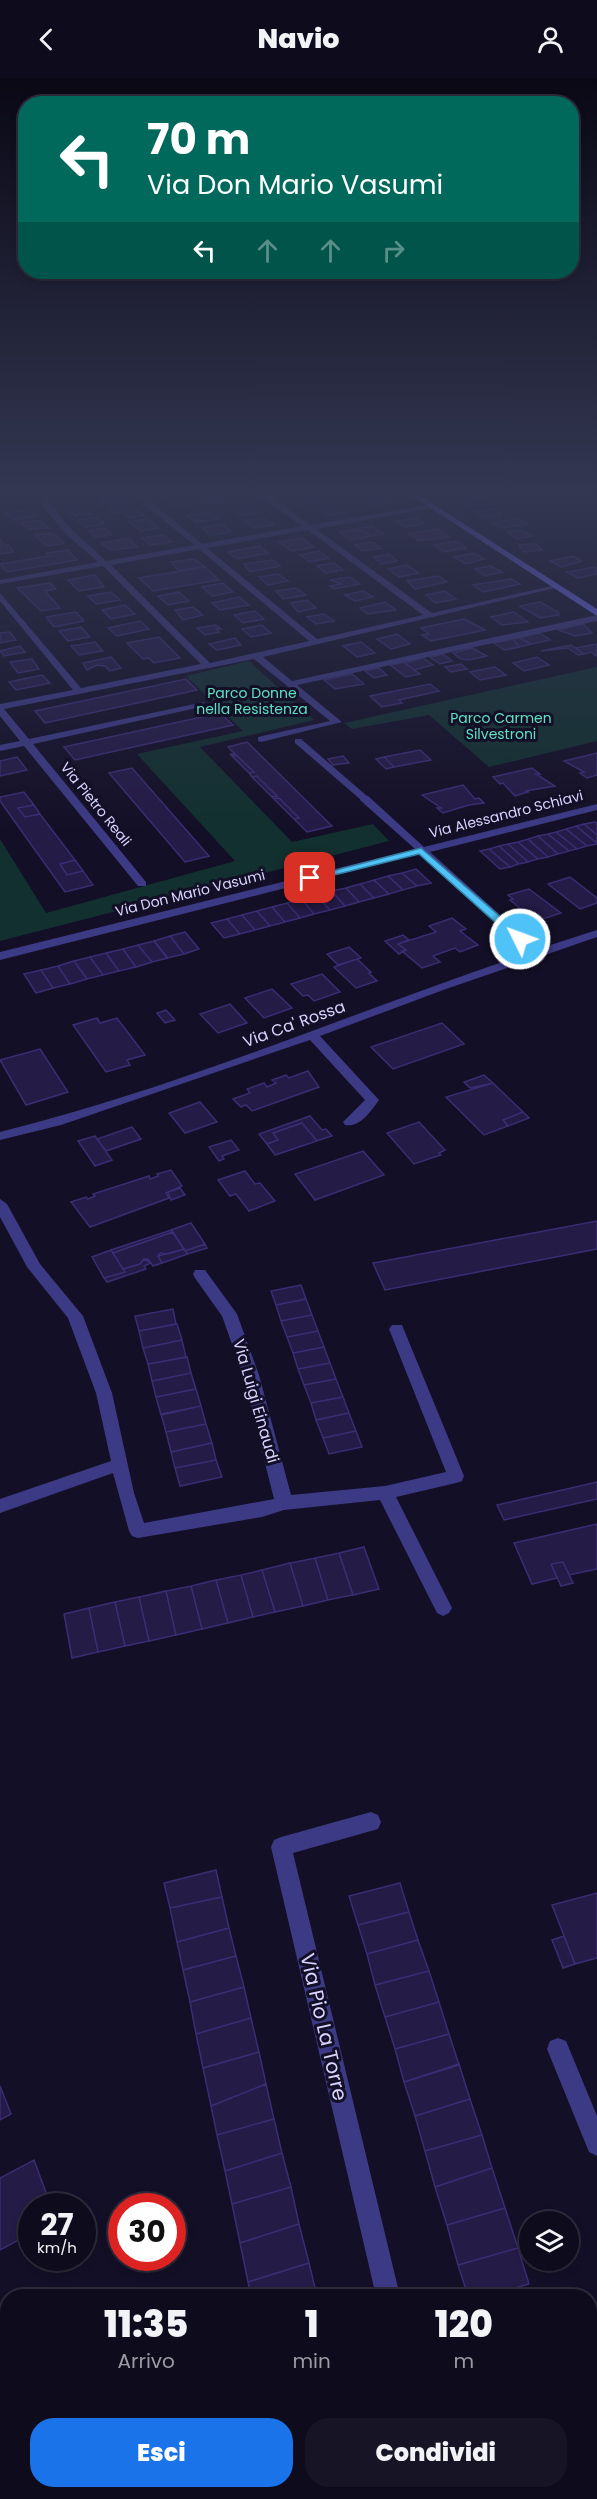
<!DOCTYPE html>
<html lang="it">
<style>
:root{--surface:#0e0b1c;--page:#171425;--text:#f1f3f6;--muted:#9b9ba3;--line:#2e2b3b;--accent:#1a73e8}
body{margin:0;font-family:Poppins,sans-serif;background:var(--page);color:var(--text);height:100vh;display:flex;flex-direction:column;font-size:22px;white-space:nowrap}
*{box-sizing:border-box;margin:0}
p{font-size:20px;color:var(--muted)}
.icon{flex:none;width:33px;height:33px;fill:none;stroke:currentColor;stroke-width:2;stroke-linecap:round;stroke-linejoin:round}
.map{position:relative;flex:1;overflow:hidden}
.sheet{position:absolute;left:0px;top:2211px;width:597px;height:210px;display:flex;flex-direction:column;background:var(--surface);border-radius:24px 24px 0 0;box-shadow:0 3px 9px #0003,0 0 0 2px var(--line)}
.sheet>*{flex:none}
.banner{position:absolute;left:18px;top:18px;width:561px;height:183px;border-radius:24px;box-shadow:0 3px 9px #0003,0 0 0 2px var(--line);background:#00695c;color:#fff;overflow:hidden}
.tools{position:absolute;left:519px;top:2133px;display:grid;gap:12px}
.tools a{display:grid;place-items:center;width:60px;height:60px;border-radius:50%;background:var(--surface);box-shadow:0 3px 9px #0003,0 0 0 2px var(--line);font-size:30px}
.speed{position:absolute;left:18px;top:2115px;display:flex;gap:12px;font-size:30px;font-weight:700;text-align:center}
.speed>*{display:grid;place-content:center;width:78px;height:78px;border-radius:50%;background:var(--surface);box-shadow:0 3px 9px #0003,0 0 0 2px var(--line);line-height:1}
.speed small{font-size:15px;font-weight:400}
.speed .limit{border:9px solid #d22;background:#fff;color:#111}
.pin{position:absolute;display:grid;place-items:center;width:51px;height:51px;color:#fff;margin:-26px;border-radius:12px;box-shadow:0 3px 9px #0006}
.me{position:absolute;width:66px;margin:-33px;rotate:312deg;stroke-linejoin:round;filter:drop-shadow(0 0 4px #0008)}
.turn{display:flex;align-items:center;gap:21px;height:126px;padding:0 30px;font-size:27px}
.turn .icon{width:78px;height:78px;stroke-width:2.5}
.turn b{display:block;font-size:42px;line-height:51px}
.lanes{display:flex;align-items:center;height:57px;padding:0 30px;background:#0003;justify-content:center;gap:30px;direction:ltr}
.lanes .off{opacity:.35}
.eta{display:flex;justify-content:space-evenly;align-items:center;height:102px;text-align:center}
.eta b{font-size:36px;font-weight:800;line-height:42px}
.action{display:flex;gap:12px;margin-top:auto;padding:12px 30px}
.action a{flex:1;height:69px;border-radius:24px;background:var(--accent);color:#fff;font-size:24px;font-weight:800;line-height:69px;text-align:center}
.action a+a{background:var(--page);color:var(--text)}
header{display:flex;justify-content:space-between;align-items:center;height:78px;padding:0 30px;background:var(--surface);font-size:27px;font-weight:800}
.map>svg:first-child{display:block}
.green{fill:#12302f}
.building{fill:#241b47;stroke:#3b2d73;stroke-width:1.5}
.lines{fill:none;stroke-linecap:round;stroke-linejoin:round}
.pedestrian{fill:#3d3a85;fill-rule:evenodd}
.minor{fill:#3d3a85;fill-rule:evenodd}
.secondary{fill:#6f6bff;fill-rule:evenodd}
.route{fill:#4fc3f7;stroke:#337fa1;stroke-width:1.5}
.labels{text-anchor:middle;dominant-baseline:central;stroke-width:6;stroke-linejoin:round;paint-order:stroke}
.far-park-label{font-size:14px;fill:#5fe0c0;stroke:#130f26}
.far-street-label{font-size:14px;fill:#d9d4ff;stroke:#130f26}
.street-label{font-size:16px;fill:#d9d4ff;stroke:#130f26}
.near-street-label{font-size:20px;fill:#d9d4ff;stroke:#130f26}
</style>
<header><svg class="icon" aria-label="back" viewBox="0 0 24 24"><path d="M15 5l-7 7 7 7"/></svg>Navio<svg class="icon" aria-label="person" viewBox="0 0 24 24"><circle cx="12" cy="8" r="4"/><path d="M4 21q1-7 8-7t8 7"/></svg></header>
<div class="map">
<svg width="597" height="2421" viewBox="0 0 597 2421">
<rect width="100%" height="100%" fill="#130f26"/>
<path class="green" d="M249,583L314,642L200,669L292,764L373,746L389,763L0,863V761L46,835L235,783L137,676L243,653L186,598Z
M597,589V663L489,689L429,637L352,651L344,645Z"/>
<path class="building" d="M356,412L363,416L349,419L341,413Z
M73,416L90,417L85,426L61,422Z
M491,416L504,424L467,429L457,423Z
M11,417H31L28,424H6Z
M111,417L127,418L123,425L101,426L103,422L99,421Z
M168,418H189L186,428H173L164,420Z
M203,418L209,419H224L222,426L200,425Z
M308,418L314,422L327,419L333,423L301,427L291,421Z
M387,419L395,424L375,427L369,423Z
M252,428L261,434L239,438L231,431Z
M338,428L346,434L328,438L320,431Z
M83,429L91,436L76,438L67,432Z
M131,429L144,437L129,440L123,434L113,436L108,431Z
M494,431L502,437L485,440L475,434Z
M28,432L37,438L13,442L6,435Z
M209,434L217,441L197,444L187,438Z
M98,439L105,446L85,449L78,442Z
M263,440L274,447L253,450L245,443Z
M416,440L424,446L405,449L396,443Z
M517,440L527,446L500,450L493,445Z
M148,441L159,450L141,453L129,444Z
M38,442L49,450L28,451L22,445Z
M222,446L232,454L210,457L202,450Z
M371,448L384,456L372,458L364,453L339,454Z
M105,450L112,457L96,459L89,453Z
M437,451L449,459L419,463L409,456Z
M522,452L532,458L517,461L507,454Z
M355,453H364L372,458L350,462L341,455Z
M50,455L56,458L64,465L47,468L35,457Z
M164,457L172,464L150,467L142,460Z
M128,460L137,469L111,472L101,465Z
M302,460L314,469L292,473L278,464Z
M0,462L5,468L9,467L13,474L0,476Z
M456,463L466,470L444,474L434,467Z
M372,464L381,470L362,473L355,467Z
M529,466H536L542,472L524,474L519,467Z
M260,468L268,475L237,481L228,474Z
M68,472L77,482L7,494L0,486L49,478L46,475Z
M319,473L329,480L310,484L300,477Z
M474,475L484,481L466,486L454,479Z
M389,476L397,483L381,486L374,479Z
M573,478L582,483L561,489L550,483Z
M194,481L205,489L178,492L171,484Z
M273,482L280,488L250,494L244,486Z
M334,485L343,492L326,495L317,488Z
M407,487L419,495L399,499L388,491Z
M490,488L502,494L485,498L475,491Z
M205,489L219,502L153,513L139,500Z
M595,489L597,496L578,500L567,494Z
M278,496L288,503L268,507L259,499Z
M95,497L104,509L79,513L68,502Z
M438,498L447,504L415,511L407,503Z
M350,499L360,506L334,511L330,508L341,506L330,502Z
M511,501L520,506L483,514L473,507Z
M50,505L56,511L45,513L60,530L41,533L17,510Z
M223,505L233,514L212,518L202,509Z
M296,510L306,517L283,521L276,513Z
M363,513L373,519L355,523L345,517Z
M445,513L456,521L435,525L426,517Z
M111,514L120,522L96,526L88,518Z
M179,514L189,523L168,527L158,518Z
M239,519L249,527L220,532L212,525Z
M307,522L316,530L298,534L291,525Z
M385,524L396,532L368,536L360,530Z
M540,524L558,534L559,537L540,540L520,528Z
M125,527L135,536L111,541L102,532Z
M193,529L203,537L183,542L175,532Z
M255,533L264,541L243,545L234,537Z
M76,534L84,543L54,549L46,539Z
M514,534L528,544L502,547L491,539Z
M324,536L334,543L316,546L307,539Z
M464,541L485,552L431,563L422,557L429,556L421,550Z
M140,543L149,551L117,558L108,550Z
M583,546L592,555L575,558L558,552Z
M216,547L221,551H216L219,554L205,557L197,550Z
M262,547L271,555L251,559L242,551Z
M81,549L90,559L68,563L59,553Z
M10,554L16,562L0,565V555Z
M540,555L550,562L532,566L519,560Z
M397,556L410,566L391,571L377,561Z
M159,559L180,580L154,585L149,580L143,581L127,565Z
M235,560L241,567L217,572L209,566Z
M519,560L532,566L519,569L513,561Z
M513,561L519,569L504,572L494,565Z
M95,564L103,573L79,577L71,568Z
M361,564L375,575L357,579L343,568Z
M597,566L596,578L591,574L584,576L576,570Z
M571,567L584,576L578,577L568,570L541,573Z
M20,568L25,574L4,578L0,573Z
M472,570L487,578L469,582L461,581L453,575Z
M443,576L452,583L440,586L430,579Z
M111,579L121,590L110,593L105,588L97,587L87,592L83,585Z
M537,579L549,587L524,593L513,585Z
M423,580L433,587L414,592L405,585Z
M32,581L39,591L18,595L10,584Z
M404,584L414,592L420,596L406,599L390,587Z
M461,586L467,591L451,594L445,589Z
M495,589L506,597L480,602L470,594Z
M379,590L387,597L374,600L365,593Z
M352,596L364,606L335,611L324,602Z
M42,597L50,605L16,612L9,604Z
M186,601L197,612L45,645L35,633Z
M430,606L439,613L399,622L402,625L382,629L370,618Z
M220,635L233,647L75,682L64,669Z
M247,664L332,748L307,754L294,741L299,740L279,720L274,721L272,719L277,718L257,698L252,699L249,695L254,694L237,678L230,676H235L228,669Z
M420,672L431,682L394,689L384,679Z
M597,675V697L587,700L580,695L584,694L564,683Z
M232,678H237L254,694L249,695Z
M343,678L349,685L333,687L328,681Z
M17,679L27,692L0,698V683Z
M384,679L394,689L386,691L376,681Z
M132,690L209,778L185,784L109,695Z
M532,690L540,696H536L555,708L525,713L528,714L515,718L503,705L500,706L493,699Z
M257,698L277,718L272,719L252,699Z
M463,707L475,721L479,720L484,725L469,727L443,735L437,730H441L422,717Z
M24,714L34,727L18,730L25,739L40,736L75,782L60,786L67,797L83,793L93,807L65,814L0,723V719Z
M279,720L299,740L294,741L274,721Z
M34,727L40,736L25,739L18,730Z
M595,744L597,745V757L584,746Z
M584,746L597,757V765L576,748Z
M576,748L597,765V766L587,768L566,751Z
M566,751L587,768L577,771L556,754Z
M556,754L577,771L569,773L548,756Z
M548,756L569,773L558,776L538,758Z
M538,758L558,776L548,779L528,761Z
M528,761L548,779L538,781L518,764Z
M518,764L538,781L528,784L508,766Z
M508,766L528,784L519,786L499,768Z
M499,768L519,786L510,789L489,771Z
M489,771L510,789L500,791L480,773Z
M75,782L83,793L67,797L60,786Z
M416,791L431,805L417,808L402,795Z
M402,795L417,808L403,812L388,798Z
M388,798L403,812L389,816L374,802Z
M570,799L597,820V825L580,831L548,806Z
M374,802L389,816L374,820L360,806Z
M360,806L374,820L359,824L346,810Z
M346,810L359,824L345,828L331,813Z
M529,811L561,835L540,842L533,837L531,839L510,822L513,821L508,817Z
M332,813L345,828L330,832L316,817Z
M316,817L330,832L314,836L301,821Z
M301,821L314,836L300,840L287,825Z
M287,825L300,840L285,844L272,829Z
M272,829L285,844L270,848L257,833Z
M257,833L270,848L255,852L242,837Z
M242,837L255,852L240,856L227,841Z
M452,840L466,851L460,853L478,867L460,874L455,870L433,878L440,884L422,890L402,873L406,872L398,866L436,854L429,848Z
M227,841L240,856L224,860L211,845Z
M185,854L199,871L184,876L170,858Z
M403,857L409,862L398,866L406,872L399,876L385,863Z
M170,858L184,876L168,880L154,863Z
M154,863L167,880H168L152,884L138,867Z
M138,867L152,884L136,889L123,871Z
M349,869L361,880L338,887L327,876Z
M123,871L136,889L119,893L106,875Z
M106,875L119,893L103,897L90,879Z
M90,879L103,897L87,901L74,883Z
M357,881L371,894L369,895L377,903L356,910L334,889Z
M74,883L87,901L70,906L58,888Z
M58,888L70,906L53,910L41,892Z
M41,892L53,910L36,915L24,896Z
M322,896L340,914L314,923L308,917L303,918L291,906Z
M272,911L292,930L264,940L245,920Z
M230,926L247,945L218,955L200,936Z
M166,932L175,942L165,945L157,935Z
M97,940L100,945L117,940L145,977L127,982L130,987L106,994L73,947Z
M442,945L464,966L393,991L371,969Z
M40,971L68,1014L26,1027L0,982Z
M308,993L319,1009L252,1033L246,1027L241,1029L233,1021L250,1015L247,1011L264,1005L267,1009L276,1005L272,1002L286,997L289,1000Z
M484,997L493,1005L470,1010L464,1004Z
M493,1005L523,1034L503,1042L508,1048L484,1057L446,1019Z
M200,1024L217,1044L185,1055L169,1035Z
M523,1034L529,1040L508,1048L503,1042Z
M310,1038L322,1052L326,1051L332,1058L317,1063L302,1045L273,1055L278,1062L267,1066L259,1056Z
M419,1044L445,1072L439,1075L441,1077L414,1086L387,1055Z
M302,1045L317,1063L275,1077L267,1066L278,1062L273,1055Z
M132,1049L141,1061L106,1073L97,1061Z
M95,1058L112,1082L95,1088L78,1063Z
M231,1062L239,1072L222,1078L224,1081L219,1083L209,1069Z
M363,1073L384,1097L315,1122L295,1096Z
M171,1092L182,1108L166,1115L169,1120L90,1149L71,1124L86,1119L88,1121L95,1118L93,1116L149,1098L150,1101L158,1098L157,1096Z
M245,1093L255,1106L260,1105L275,1123L249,1133L236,1116L230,1118L218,1102Z
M180,1110L185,1117L171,1122L168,1114Z
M597,1143V1171L385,1212L373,1185Z
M191,1145L205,1166L185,1173L171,1152Z
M171,1152L173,1154L113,1175L111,1172Z
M173,1154L184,1171L168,1176L160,1175L158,1178L162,1185L153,1188L148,1181H144L140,1186L123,1191L113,1175Z
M205,1166L207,1170L188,1176L185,1173Z
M184,1171L188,1176L162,1185L158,1178Z
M111,1172L125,1194L104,1200L92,1179Z
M144,1181L151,1185L144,1188L146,1191L107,1204L104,1200L125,1194L123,1191L140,1186Z
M301,1207L306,1221L276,1227L271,1213Z
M306,1221L312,1237L281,1243L276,1227Z
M173,1231L176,1246L139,1253L135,1238Z
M312,1237L318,1253L287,1259L281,1243Z
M177,1246L182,1262L143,1270L139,1253Z
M318,1253L324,1269L293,1275L287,1259Z
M182,1262L186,1279L148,1286L143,1270Z
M324,1269L330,1285L298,1291L293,1275Z
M187,1279L191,1295L152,1303L148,1286Z
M330,1285L336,1301L304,1307L298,1291Z
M191,1295L196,1311L156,1319L152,1303Z
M336,1301L343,1319L311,1325L304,1307Z
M196,1311L201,1328L161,1337L156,1319Z
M343,1319L349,1335L316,1342L311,1325Z
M201,1328L206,1346L166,1354L161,1336Z
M349,1335L356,1353L323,1360L316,1342Z
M206,1346L212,1365L171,1374L166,1354Z
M356,1353L362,1369L329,1376L323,1360Z
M212,1365L216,1382L175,1390L171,1374Z
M216,1382L222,1399L180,1408L175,1390Z
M597,1404V1421L504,1442L497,1427Z
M597,1446V1491L569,1497L563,1484L551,1486L557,1500L532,1506L514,1465Z
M364,1469L379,1511L353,1517L339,1475Z
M339,1475L353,1517L328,1522L315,1480Z
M315,1480L328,1522L303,1528L290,1485Z
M563,1484L573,1505L561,1508L551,1486Z
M290,1485L303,1528L275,1534L262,1492Z
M262,1492L275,1534L253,1539L241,1497Z
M241,1497L253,1539L228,1545L216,1502Z
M216,1502L228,1545L202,1551L191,1508Z
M191,1508L202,1551L176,1557L166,1513Z
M166,1513L176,1557L149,1563L139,1519Z
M139,1519L149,1563L125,1568L115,1524Z
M115,1524L125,1568L98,1574L89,1530Z
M89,1530L98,1574L72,1580L64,1536Z
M216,1792L222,1819L170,1830L164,1805Z
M400,1805L409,1834L358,1847L349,1818Z
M597,1815V1880L575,1886L552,1827Z
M222,1819L229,1850L177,1864L170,1830Z
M409,1834L418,1862L367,1876L358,1847Z
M229,1850L236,1878L183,1892L177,1864Z
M564,1858L575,1886L563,1890L552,1862Z
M418,1862L429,1893L375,1907L367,1876Z
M236,1878L244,1909L190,1924L183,1892Z
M429,1893L439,1924L385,1939L375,1907Z
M244,1909L251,1940L196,1956L190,1924Z
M439,1924L449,1956L395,1971L385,1939Z
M251,1940L259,1974L203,1990L196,1956Z
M449,1956L459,1987L404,2004L395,1971Z
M259,1974L266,2006L211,2028L203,1990Z
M459,1986L470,2021L415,2038L404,2004Z
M266,2006L274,2041L217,2057L211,2028Z
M0,2008L11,2036L0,2042Z
M470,2021L482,2057L425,2073L415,2038Z
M274,2041L282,2075L225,2093L217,2057Z
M482,2057L492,2090L435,2109L425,2073Z
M282,2075L291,2109L232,2126L225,2093Z
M34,2082L51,2128H32V2155L0,2172V2100Z
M492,2090L505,2130L447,2147L435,2109Z
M291,2109L299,2146L240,2165L232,2126Z
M505,2130L518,2170L458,2187L447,2147Z
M299,2146L309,2185L248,2204L240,2165Z
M518,2170L529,2206L487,2218H468L458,2187Z
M309,2185L317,2218H251L248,2204Z"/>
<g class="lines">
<path class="pedestrian" d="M295,661H301L367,718V722H361L295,665Z"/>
<path class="minor" d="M45,412H52L49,425L71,451L106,483L194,467L145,427L140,415L92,414L89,412H250L274,420L310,447L435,426L432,430L316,451L432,535L556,507L560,509L263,579L292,603L597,537V543L297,607L342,644L261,664L258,663V659L330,643L254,581L4,631L29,661L204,624V628L201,629L33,666L146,804V808H138L24,668L0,673V667L20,663L0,638V626L73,612L0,523V515L81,610L201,586L103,488L0,506V502L98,484L65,455L42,427ZM148,415L249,416L268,424L302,448L202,466L151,424ZM308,452L423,537L317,561L207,470ZM199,471L309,563L210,585L111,487Z
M360,718H368L424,769L597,726V732L430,774L538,871L597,852V859L446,911L320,958L379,1022C371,1033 360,1050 345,1047L343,1044L365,1022L310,962L61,1047L0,1062V1054C181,1009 353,934 528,875L420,776L0,882V874L415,771L360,722Z
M0,1121L7,1126L40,1186L83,1238L112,1315L134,1415L144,1445L274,1421L243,1297L222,1238L195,1200L193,1196L195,1192H205L237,1236L259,1297L291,1417L385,1408L446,1394L389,1251L392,1247H402L464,1398L462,1403L456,1405L396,1419L452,1530L449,1535L443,1538L437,1535L380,1422L284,1432L262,1439L138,1460L132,1458L129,1453L113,1395L0,1435V1421L111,1383L96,1315L68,1240L27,1189L0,1139Z
M371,1734L378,1737L381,1744L378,1751L293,1775L400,2218H376L271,1769L274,1762L281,1759Z
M558,1960L566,1963L597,2038V2078L589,2074L547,1971L550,1963Z
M597,2297V2323L590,2326V2300Z
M590,2336L597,2339V2388L590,2385Z
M136,2414H182L179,2421H133Z"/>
<path class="secondary" d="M403,412H411L597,531V538Z"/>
</g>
<linearGradient id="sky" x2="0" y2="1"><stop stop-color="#0a0815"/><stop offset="0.55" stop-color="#333752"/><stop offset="1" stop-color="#333752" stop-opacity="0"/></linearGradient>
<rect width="597" height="751" fill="url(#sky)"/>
<path class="route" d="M421,770L524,859V863H516L419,776L310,803L305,800Z"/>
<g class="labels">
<g class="far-park-label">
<text x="252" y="615">Parco Donne<tspan x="252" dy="16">nella Resistenza</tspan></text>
<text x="501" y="640">Parco Carmen<tspan x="501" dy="16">Silvestroni</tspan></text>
</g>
<g class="far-street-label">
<text transform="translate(96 726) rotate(51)">Via Pietro Reali</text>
<text transform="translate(506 736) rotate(-14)">Via Alessandro Schiavi</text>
<text transform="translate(190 815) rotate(-14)">Via Don Mario Vasumi</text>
</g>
<g class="street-label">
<text transform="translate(294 946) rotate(-20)">Via Ca' Rossa</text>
<text transform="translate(256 1323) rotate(74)">Via Luigi Einaudi</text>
</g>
<g class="near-street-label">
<text transform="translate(324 1949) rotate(77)">Via Pio La Torre</text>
</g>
</g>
</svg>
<div class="tools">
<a><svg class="icon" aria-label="layers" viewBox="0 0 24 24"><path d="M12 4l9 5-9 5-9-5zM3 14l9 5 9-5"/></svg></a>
</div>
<div class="speed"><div>27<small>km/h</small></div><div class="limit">30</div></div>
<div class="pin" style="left:310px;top:800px;background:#d93025"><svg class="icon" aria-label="arrive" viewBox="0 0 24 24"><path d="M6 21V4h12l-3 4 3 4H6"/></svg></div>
<svg class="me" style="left:520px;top:861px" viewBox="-20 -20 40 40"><circle r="17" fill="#4fc3f7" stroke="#fff" stroke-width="3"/><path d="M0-11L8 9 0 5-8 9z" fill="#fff"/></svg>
<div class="banner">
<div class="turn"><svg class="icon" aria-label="left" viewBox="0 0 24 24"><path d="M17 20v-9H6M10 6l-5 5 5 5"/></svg><div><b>70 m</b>Via Don Mario Vasumi</div></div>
<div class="lanes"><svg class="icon" aria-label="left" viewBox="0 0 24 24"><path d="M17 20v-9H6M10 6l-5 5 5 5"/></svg><svg class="icon off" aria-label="ahead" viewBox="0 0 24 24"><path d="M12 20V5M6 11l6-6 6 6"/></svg><svg class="icon off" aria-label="ahead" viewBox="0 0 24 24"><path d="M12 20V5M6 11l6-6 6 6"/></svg><svg class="icon off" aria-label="right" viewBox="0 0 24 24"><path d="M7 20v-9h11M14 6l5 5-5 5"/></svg></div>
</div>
<section class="sheet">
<div class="eta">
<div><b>11:35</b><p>Arrivo</p></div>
<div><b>1</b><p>min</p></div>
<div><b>120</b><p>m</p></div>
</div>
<div class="action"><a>Esci</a><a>Condividi</a></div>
</section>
</div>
